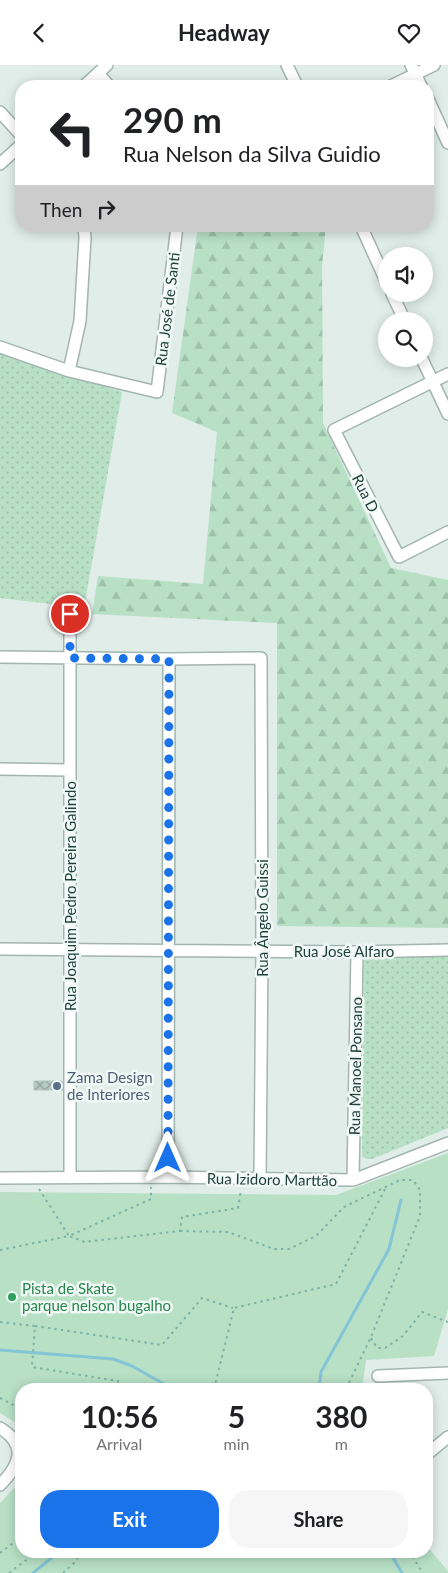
<!DOCTYPE html>
<meta charset="utf-8">
<style>
:root{--surface:#fff;--page:#f6f6f6;--text:#202124;--muted:#757577;--accent:#1a73e8}
body{margin:0;font-family:Lato,sans-serif;background:var(--page);color:var(--text);height:100vh;display:flex;flex-direction:column;font-size:19px;white-space:nowrap}
*{box-sizing:border-box;margin:0}
p{font-size:16px;color:var(--muted)}
.icon{flex:none;width:28px;height:28px;fill:none;stroke:currentColor;stroke-width:2;stroke-linecap:round;stroke-linejoin:round}
.map{position:relative;flex:1;overflow:hidden}
.sheet{position:absolute;left:15px;top:1318px;width:418px;height:175px;display:flex;flex-direction:column;background:var(--surface);border-radius:20px;box-shadow:0 2px 12px #0003}
.sheet>*{flex:none}
.guide{position:absolute;left:15px;top:15px;width:419px;height:152px;border-radius:20px;box-shadow:0 2px 12px #0003;background:#fff;color:var(--text);overflow:hidden}
.tools{position:absolute;left:378px;top:182px;display:grid;gap:10px}
.tools a{display:grid;place-items:center;width:55px;height:55px;border-radius:50%;background:var(--surface);box-shadow:0 2px 12px #0003;font-size:25px}
.pin{position:absolute;display:grid;place-items:center;width:42px;height:42px;color:#fff;margin:-21px;border:2px solid #fff;border-radius:50%;box-shadow:0 1px 5px #0007}
.me{position:absolute;width:55px;margin:-28px;rotate:0deg;stroke-linejoin:round;filter:drop-shadow(0 0 4px #0008)}
.turn{display:flex;align-items:center;gap:18px;height:105px;padding:0 25px;font-size:22px}
.turn .icon{width:65px;height:65px;stroke-width:2.5}
.turn b{display:block;font-size:35px;line-height:42px}
.then{display:flex;align-items:center;height:48px;padding:0 25px;background:#0003;gap:10px;font-size:19px}
.eta{display:flex;justify-content:space-evenly;align-items:center;height:85px;text-align:center}
.eta b{font-size:30px;font-weight:700;line-height:35px}
.action{display:flex;gap:10px;margin-top:auto;padding:10px 25px}
.action a{flex:1;height:58px;border-radius:20px;background:var(--accent);color:#fff;font-size:20px;font-weight:700;line-height:58px;text-align:center}
.action a+a{background:var(--page);color:var(--text)}
header{display:flex;justify-content:space-between;align-items:center;height:65px;padding:0 25px;background:var(--surface);font-size:22px;font-weight:700}
.map>svg:first-child{display:block}
.grass{fill:url(#grass-dots)}
.forest{fill:url(#forest-firs)}
.park{fill:#b7e0c5}
.lines{fill:none;stroke-linecap:round;stroke-linejoin:round}
.stream{stroke:#83c4d7;stroke-width:3}
.building{fill:url(#building-cross-hatch);stroke:#b2c7c0}
.street-casing{stroke:#a2b5b0;stroke-width:14}
.path{stroke:#7db3a7;stroke-width:2;stroke-dasharray:2.5 4;stroke-linecap:butt}
.street{stroke:#fff;stroke-width:11}
.route{stroke:#1a73e8;stroke-width:9;stroke-dasharray:0 16.2}
.service-dot{fill:#5c6f8a;stroke:#f1f9f6;stroke-width:2}
.leisure-dot{fill:#2e9e5b;stroke:#f1f9f6;stroke-width:2}
.labels{text-anchor:middle;dominant-baseline:central;stroke-width:5;stroke-linejoin:round;paint-order:stroke}
.street-label{font-size:15px;fill:#1f3f39;stroke:#f1f9f6}
.service-label{font-size:15px;fill:#4e5e75;stroke:#f1f9f6;text-anchor:start}
.leisure-label{font-size:15px;fill:#27864d;stroke:#f1f9f6;text-anchor:start}
</style>
<header><svg class="icon" aria-label="back" viewBox="0 0 24 24"><path d="M15 5l-7 7 7 7"/></svg>Headway<svg class="icon" aria-label="heart" viewBox="0 0 24 24"><path d="M12 20l-8-8c-3-5 5-10 8-4 3-6 11-1 8 4z"/></svg></header>
<div class="map">
<svg width="448" height="1508" viewBox="0 0 448 1508">
<defs>
<pattern id="grass-dots" width="8" height="8" patternUnits="userSpaceOnUse" patternTransform="scale(1.25)"><rect width="8" height="8" fill="#b7e0c5"/><path d="M2 2h.1M6 6h.1" fill="none" stroke="#9dc1aa" stroke-width="1.8" stroke-linecap="round"/></pattern>
<pattern id="forest-firs" width="22" height="20" patternUnits="userSpaceOnUse" patternTransform="scale(1.25)"><rect width="22" height="20" fill="#b7e0c5"/><path d="M5 1l3.5 6h-7zM16 11l3.5 6h-7z" fill="#9dc1aa"/></pattern>
<pattern id="building-cross-hatch" width="8" height="8" patternUnits="userSpaceOnUse" patternTransform="scale(1.25)"><rect width="8" height="8" fill="#b5c8c1"/><path d="M0 0l8 8M0 8l8-8" fill="none" stroke="#93a49e"/></pattern>
</defs>
<rect width="100%" height="100%" fill="#e0ede8"/>
<path class="grass" d="M0,287L122,327L84,543L0,533Z
M448,891V1063L372,1094H366L362,1091L364,892Z"/>
<path class="forest" d="M198,161H326L322,201L323,358L391,503L448,515V863L277,861V558L92,549L98,511L203,519L217,367L172,348Z"/>
<path class="park" d="M448,1088V1244L434,1291L366,1295L362,1324H21V1361L0,1348V1127L336,1130Z
M21,1416V1486H426V1480L448,1506V1508H0V1438Z"/>
<g class="lines">
<path class="stream" d="M0,1285L113,1294L132,1301L173,1324
M319,1324L321,1307L389,1184L401,1135
M389,1486L402,1508
M33,1508L60,1486"/>
</g>
<path class="building" d="M34,1016H62L63,1025H34Z"/>
<g class="lines">
<g class="street-casing">
<path id="street" d="M287,0L297,21
M411,0L421,21
M98,8L109,21
M84,21L107,0
M391,21L434,0
M428,34L448,78
M0,47L21,70
M0,99L21,80
M361,161L386,216
M392,229L405,256
M0,282L69,306L157,327L177,161
M422,294L448,349
M69,306L80,256L85,173L84,161
M448,309L334,365L399,492L448,467
M0,592L169,594L261,593L262,886L260,1113
M0,704L70,705
M0,884L357,887L448,885
M168,1112L169,594
M0,1113L168,1112L353,1115L448,1078
M70,1113V549
M353,1115L357,887
M378,1311L448,1308
M0,1363C28,1380 20,1400 0,1420
M426,1390L448,1372"/>
</g>
<path class="path" d="M39,1124L69,1171L151,1134V1122
M180,1166L228,1167L274,1184H289L316,1171L344,1142L400,1115H413L420,1125V1151L371,1272L346,1324
M0,1185L69,1171L85,1177L180,1166L182,1152L238,1143L241,1125
M0,1257L35,1261L32,1302L118,1316L117,1324
M35,1261L162,1280L202,1233L233,1243
M371,1273L377,1283H385L403,1271L422,1247L448,1257
M214,1324L234,1243L336,1219L386,1122
M0,1333L21,1344
M409,1486L423,1508
M0,1488L21,1472
M9,1508L38,1486
M63,1508L74,1498L83,1486"/>
<use href="#street" class="street"/>
</g>
<g class="lines">
<path class="route" d="M70,549V593L169,594L168,1093"/>
</g>
<circle class="service-dot" cx="57" cy="1021" r="5"/>
<circle class="leisure-dot" cx="12" cy="1232" r="5"/>
<g class="labels">
<g class="street-label">
<text transform="translate(167 244) rotate(-83)">Rua José de Santi</text>
<text transform="translate(366 428) rotate(63)">Rua D</text>
<text transform="translate(70 831) rotate(-90)">Rua Joaquim Pedro Pereira Galindo</text>
<text transform="translate(262 853) rotate(-90)">Rua Ângelo Guissi</text>
<text x="344" y="886">Rua José Alfaro</text>
<text transform="translate(355 1001) rotate(-89)">Rua Manoel Ponsano</text>
<text transform="translate(272 1114) rotate(1)">Rua Izidoro Marttão</text>
</g>
<g class="service-label">
<text x="67" y="1012">Zama Design<tspan x="67" dy="17">de Interiores</tspan></text>
</g>
<g class="leisure-label">
<text x="22" y="1223">Pista de Skate<tspan x="22" dy="17">parque nelson bugalho</tspan></text>
</g>
</g>
</svg>
<div class="tools">
<a><svg class="icon" aria-label="sound" viewBox="0 0 24 24"><path d="M4 9h4l5-4v14l-5-4H4zM17 9q2 3 0 6"/></svg></a>
<a><svg class="icon" aria-label="search" viewBox="0 0 24 24"><circle cx="10" cy="10" r="6"/><path d="M15 15l6 6"/></svg></a>
</div>
<div class="pin" style="left:70px;top:549px;background:#d93025"><svg class="icon" aria-label="arrive" viewBox="0 0 24 24"><path d="M6 21V4h12l-3 4 3 4H6"/></svg></div>
<svg class="me" style="left:168px;top:1093px" viewBox="-20 -20 40 40"><path d="M0-17L14 15 0 8-14 15z" fill="#1a73e8" stroke="#fff" stroke-width="4"/></svg>
<div class="guide">
<div class="turn"><svg class="icon" aria-label="left" viewBox="0 0 24 24"><path d="M17 20v-9H6M10 6l-5 5 5 5"/></svg><div><b>290 m</b>Rua Nelson da Silva Guidio</div></div>
<div class="then">Then<svg class="icon" aria-label="right" viewBox="0 0 24 24"><path d="M7 20v-9h11M14 6l5 5-5 5"/></svg></div>
</div>
<section class="sheet">
<div class="eta">
<div><b>10:56</b><p>Arrival</p></div>
<div><b>5</b><p>min</p></div>
<div><b>380</b><p>m</p></div>
</div>
<div class="action"><a>Exit</a><a>Share</a></div>
</section>
</div>
